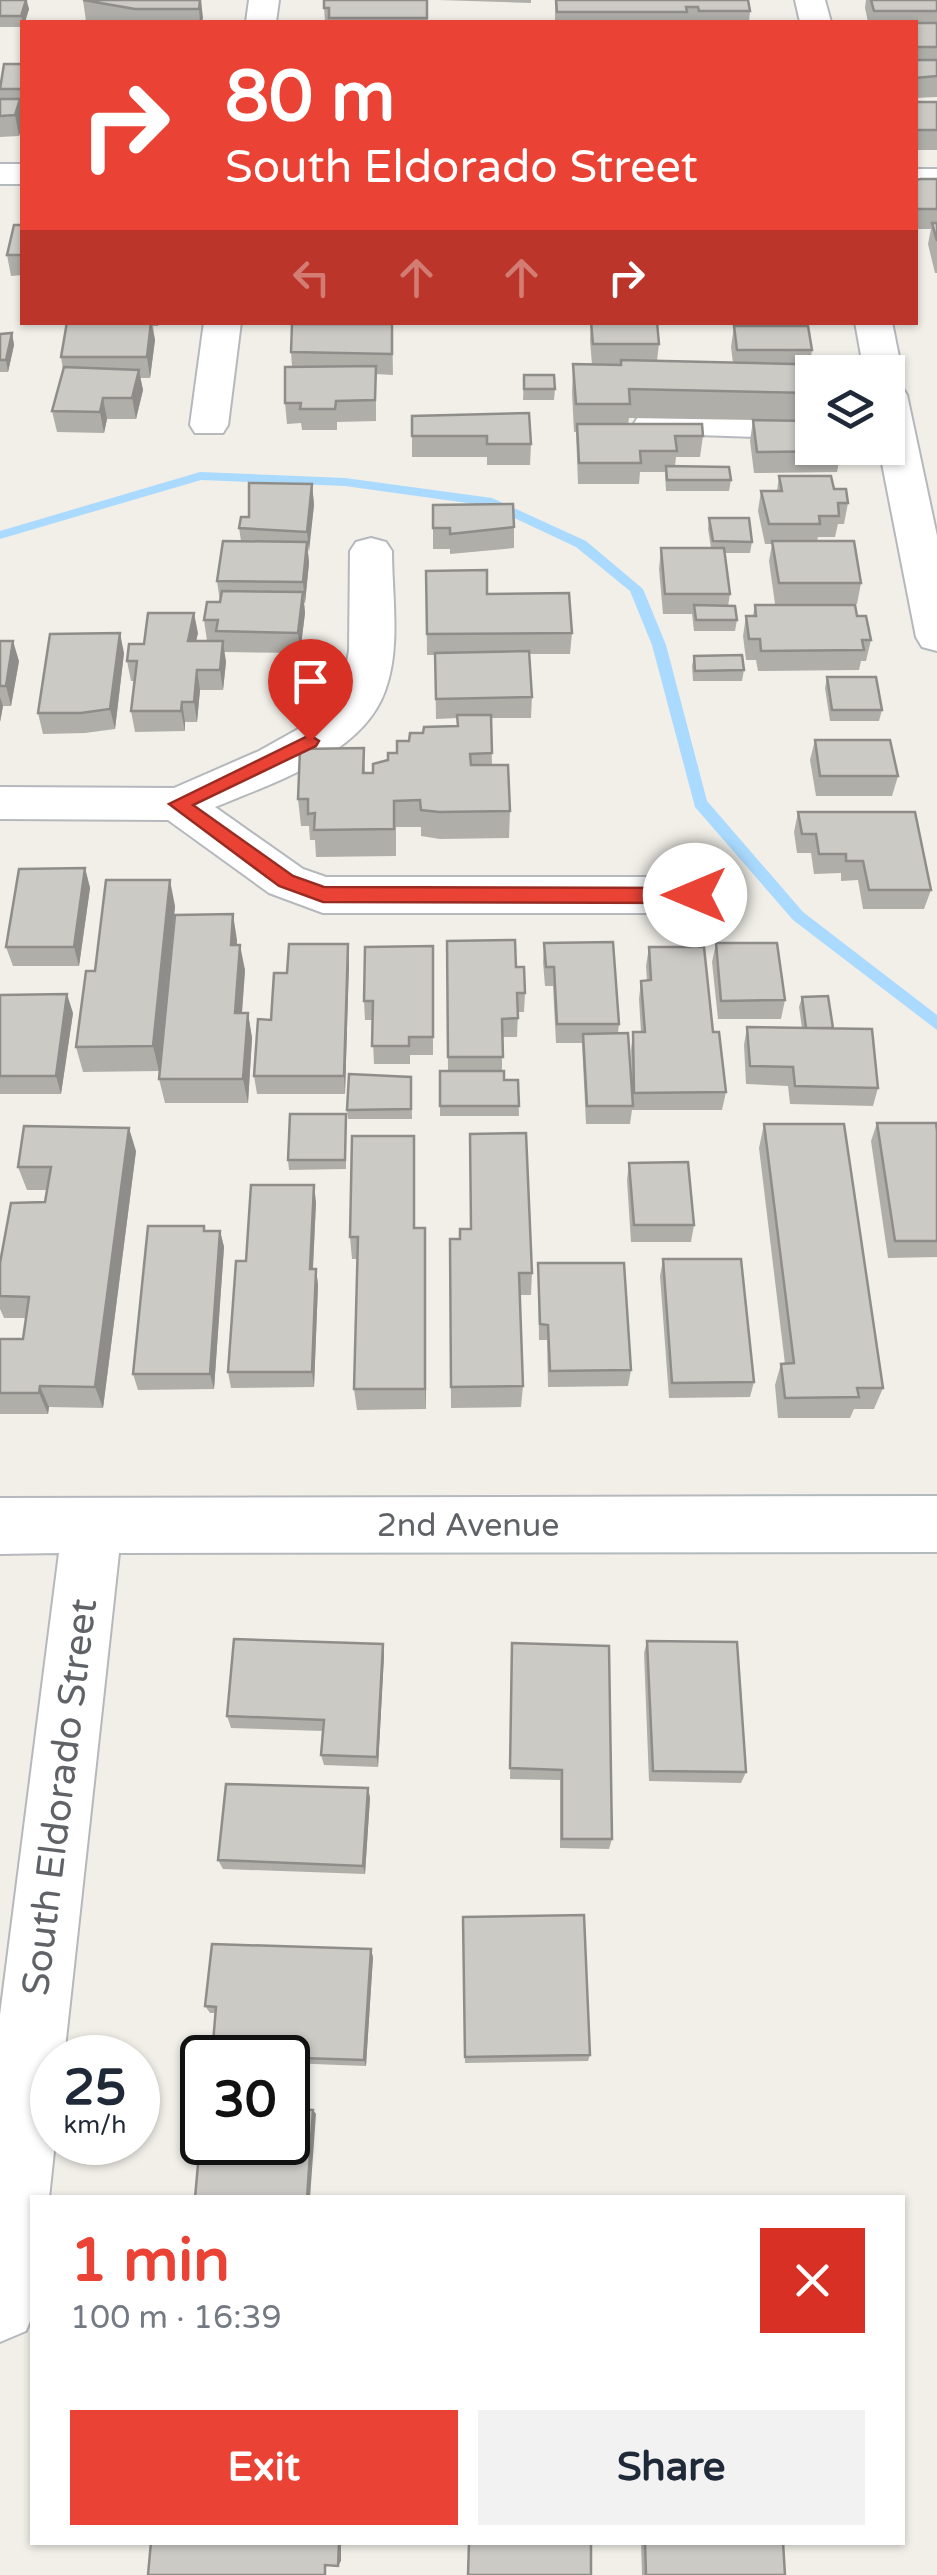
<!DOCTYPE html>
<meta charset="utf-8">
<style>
:root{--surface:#fff;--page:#f2f2f3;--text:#1f2937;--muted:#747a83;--accent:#ea4335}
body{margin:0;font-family:"Varela Round",sans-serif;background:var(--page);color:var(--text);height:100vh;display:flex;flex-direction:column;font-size:38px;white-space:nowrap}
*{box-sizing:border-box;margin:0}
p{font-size:32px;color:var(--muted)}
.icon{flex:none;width:55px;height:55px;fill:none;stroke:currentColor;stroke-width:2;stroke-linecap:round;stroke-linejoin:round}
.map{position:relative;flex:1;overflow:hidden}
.drawer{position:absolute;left:30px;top:2195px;width:875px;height:350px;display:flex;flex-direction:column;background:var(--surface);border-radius:0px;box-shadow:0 2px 8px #0004}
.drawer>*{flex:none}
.hud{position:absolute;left:20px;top:20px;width:898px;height:305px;border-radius:0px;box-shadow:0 2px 8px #0004;background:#ea4335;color:#fff;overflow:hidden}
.buttons{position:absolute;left:795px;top:355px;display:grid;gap:20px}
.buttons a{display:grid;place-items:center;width:110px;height:110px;border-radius:0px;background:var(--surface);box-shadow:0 2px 8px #0004;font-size:50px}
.speed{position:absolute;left:30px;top:2035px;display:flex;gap:20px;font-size:50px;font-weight:700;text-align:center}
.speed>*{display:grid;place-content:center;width:130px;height:130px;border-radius:50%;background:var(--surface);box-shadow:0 2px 8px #0004;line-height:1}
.speed small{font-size:25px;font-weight:400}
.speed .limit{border:5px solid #111;border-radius:15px;background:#fff;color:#111}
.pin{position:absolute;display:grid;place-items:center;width:85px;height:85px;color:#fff;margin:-102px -42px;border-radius:50% 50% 50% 0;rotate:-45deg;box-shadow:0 0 10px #0007}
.pin .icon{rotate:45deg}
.me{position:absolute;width:110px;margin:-55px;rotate:270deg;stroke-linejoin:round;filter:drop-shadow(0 0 8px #0008)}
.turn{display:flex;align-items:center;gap:35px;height:210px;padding:0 40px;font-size:45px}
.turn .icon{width:130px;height:130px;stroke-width:2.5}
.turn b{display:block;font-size:70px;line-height:85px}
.lanes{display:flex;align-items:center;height:95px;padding:0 40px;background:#0003;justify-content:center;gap:50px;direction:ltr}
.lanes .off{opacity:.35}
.round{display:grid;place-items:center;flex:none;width:105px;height:105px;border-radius:0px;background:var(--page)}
.overview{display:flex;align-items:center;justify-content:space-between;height:170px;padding:0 40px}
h1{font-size:60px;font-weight:700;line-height:75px;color:var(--accent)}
.action{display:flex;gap:20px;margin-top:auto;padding:20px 40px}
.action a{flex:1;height:115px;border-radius:0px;background:var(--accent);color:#fff;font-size:40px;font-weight:700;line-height:115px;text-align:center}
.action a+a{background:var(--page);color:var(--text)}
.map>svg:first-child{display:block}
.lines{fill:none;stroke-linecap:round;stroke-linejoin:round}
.stream{fill:#aadaff;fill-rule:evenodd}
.minor-casing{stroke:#b5b8bc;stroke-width:4}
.minor{fill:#fff;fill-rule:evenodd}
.wall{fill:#afaea9}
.shaded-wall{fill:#8f8d8a}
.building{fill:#cccac5;stroke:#8f8d8a;stroke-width:2.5}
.route{fill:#ea4335;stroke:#982c22;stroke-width:2.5}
.labels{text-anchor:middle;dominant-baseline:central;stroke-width:8;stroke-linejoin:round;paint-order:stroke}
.street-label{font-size:32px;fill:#5f6368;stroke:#fff}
.near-street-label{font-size:38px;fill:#5f6368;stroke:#fff}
</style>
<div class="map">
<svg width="937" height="2575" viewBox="0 0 937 2575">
<rect width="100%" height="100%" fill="#f1efe8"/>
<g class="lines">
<path class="stream" d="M200,472L345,478L492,498L586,541L643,589L666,645L707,801L803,912L937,1015V1030L793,920L695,807L652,645L630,591L576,547L489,506L345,486L201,480L0,539V531Z"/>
<g class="minor-casing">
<path id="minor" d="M249,0H279L276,22H246Z
M795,0H825L831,22H800Z
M0,164H22V184H0Z
M915,169H937V189H915Z
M204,322H241L228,425L223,433H195L190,425Z
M855,322H892L902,372L896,380L888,382V372H864Z
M888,384L902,387L907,395L937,536V651L922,647L916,637L879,448H888Z
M652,413L812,415V439L638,433L633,425L638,417Z
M371,538L386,542L392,551C392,596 401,648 385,691C362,755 272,783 215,807L303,869L326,877H695L712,882L719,895L712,908L695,913H323L269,893L168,820L0,819V787L174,788L259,751L309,723L342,689L349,651L350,551L356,542Z
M937,1496V1552L119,1553L64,2058H52L55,2142L49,2198H32V2316L26,2331L0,2342V2015L59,1553L0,1554V1498Z"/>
</g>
<use href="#minor" class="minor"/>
</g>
<path class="wall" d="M0,0H27L29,9L25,22H22V27H0Z
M83,0H201L202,22H94L86,21Z
M427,0L428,22H325L324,8Z
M439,0H531V3Z
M555,0H748L750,11L749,22H555Z
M866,0H937V97L915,98V22H868L865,8Z
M22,64V100H20L22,125L19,136L0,137V85Z
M915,102H937V150H915Z
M937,179V273H935L928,244L931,229H915V180Z
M22,225V275L11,276L7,255Z
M64,322H159L158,326H153L155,340L150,378H140L143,390L136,419H107L104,433L57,432L52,411L63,370L61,357L67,326Z
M294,322H386V324H392L393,375L376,374V421L337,422V430H302L301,423L287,424L285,403L292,367L291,352Z
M591,322L659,344L657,361L733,363L731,347L734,326L812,350L810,364L812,372V448L841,451L837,472L754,473L750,441L753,420H755L629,418L628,424L703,436L700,457H676L675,466L731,480L729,491H666L665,472H640L639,484H578L576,432H574L572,393L573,364L592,365L590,340Z
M12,333L14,345L8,372H0V334Z
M524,375L555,389L554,400H523Z
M412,416L531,444L530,465H487V457H412Z
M779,476L834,489L848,503L844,524H838L835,537H818L817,541L861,583L857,604H775L769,561L772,544H765L758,511L761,491H777Z
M312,484L314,505L308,552L309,563L305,603H304L305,613L300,653L224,652L226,662L223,690H200L197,722H185V731L135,732L131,711L134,681H131L127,661L144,644L198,633L196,641H207L204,620L220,602L217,581L241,541L239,528L249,517Z
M433,505L514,527V548L450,554V549H433Z
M709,518L752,542L750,553H725L730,594L728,606L737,620L735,631H694L692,614H663L659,569L661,548H711L708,529Z
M426,571L487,594L572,633L570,654H529L532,697L531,718H491L492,765L510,811L509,838L440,839L421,836V827H396V856L316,857L315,840H310L309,826H301L298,799L364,748L365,773H373L397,753L409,741L423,733L458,726V718L436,719L435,655H427Z
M755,605L857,616L871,640L866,661H861L859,670L758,671L756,660H746L743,636L746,616H753Z
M0,641L19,661L11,706H3L0,722Z
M124,653L115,729L85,733L43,734L38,713Z
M694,656L744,670L742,681H693L692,666Z
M827,677L882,710L879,721H830L825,688Z
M815,740L898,776L892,796H816L810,760Z
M798,812L931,890L924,909H863L858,880L841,881V873L814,874L811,853H797L794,832Z
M85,868L90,888L79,966H13L6,947Z
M175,906L159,1071L83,1072L76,1047L95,971Z
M237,940V945L245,970L242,1013H248L252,1038L248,1103H165L159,1079Z
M447,941L516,967L525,993L524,1012H518L517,1037H502V1071L504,1080H518L519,1116H440V1071H448Z
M544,943L619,1024L618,1033L632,1091L631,1050L633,1032H641L639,999L641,981H647L646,966L649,947L713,1032L726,1092L722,1110H632L630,1124H586L582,1043H556L553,986H545L543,962Z
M716,943L785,1000L781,1019H718L712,962Z
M433,946V1055H410V1064H374L372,1020H365L364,1001Z
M349,963L345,1094H257L254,1076L287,973Z
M0,995L73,1013L61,1094H0Z
M802,997L833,1028L878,1088L873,1106L790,1104L788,1086L746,1084L744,1045L747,1027L802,1028L799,1007Z
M411,1077L412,1119H348L347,1110Z
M346,1114V1169L289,1170L288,1160Z
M877,1123L937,1131V1257L888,1258L871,1141Z
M764,1124L883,1388L874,1409H854L850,1418H778L775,1385L781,1364H785L759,1148Z
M414,1136L415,1228H425L426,1409L357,1410L354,1389L358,1259H352L350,1237Z
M136,1151L103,1408L49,1407L48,1414H0V1339H23L26,1318H4L0,1309V1263L45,1202L47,1190H27L18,1167Z
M629,1163L694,1225L691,1242H631L627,1180Z
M316,1202L313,1269H316L318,1285L314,1387L231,1388L228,1372L246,1261Z
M471,1229L532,1273L531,1295H520L523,1386L521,1407L451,1408L450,1239H460Z
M220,1231L224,1247L214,1389L138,1390L133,1374Z
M663,1260L754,1382L750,1397L669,1398L660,1276Z
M538,1263L631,1370L628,1386L548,1387L547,1340H539Z
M647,1641L746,1772L741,1783L649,1781L644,1653Z
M383,1644L384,1656L378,1767L324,1765L321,1755L323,1731L231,1728L227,1716Z
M512,1655L612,1839L609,1849L560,1848V1780L510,1779Z
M368,1788L370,1798L365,1874L223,1869L218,1860Z
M463,1917L590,2055L588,2061L465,2063Z
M373,1957L366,2066L288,2063V2058H214L212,2055L216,2013H210L205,2006Z
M641,2542H783L785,2575H642Z"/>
<path class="shaded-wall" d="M26,0L29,9L25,22H23L21,16Z
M201,0L203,18L202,22H200L199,9Z
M20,99L22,110V125L19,136L15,115Z
M151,322L155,340L150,378L147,357Z
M12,333L14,345L8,372L6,360Z
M139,370L143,390L136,419L132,398Z
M103,398L107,419L104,433L100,412Z
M312,484L314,505L309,552L307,532Z
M307,542L309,563L305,603L303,582Z
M303,592L305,613L300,653L298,633Z
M194,613L198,633L191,662L188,641Z
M120,633L124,653L115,729L110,709Z
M13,641L19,661L11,706L6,686Z
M223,641L226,662L223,690L220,670Z
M197,670L200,690L197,722L194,702Z
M0,697L3,706L0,722Z
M182,702L185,722V731L181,711Z
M85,868L90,888L79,966L74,947Z
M170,880L175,906L159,1071L153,1046Z
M233,914L237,940L235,971L231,945Z
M348,944L349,963L345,1094L344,1076Z
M240,945L245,970L240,1038L235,1013Z
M67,994L73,1013L61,1094L56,1076Z
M248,1013L252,1038L248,1103L243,1079Z
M129,1128L136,1151L103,1408L95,1387Z
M314,1185L316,1202L312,1285L310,1269Z
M425,1228L426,1251V1409L425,1389Z
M220,1231L224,1247L214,1389L210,1374Z
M316,1269L318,1285L314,1387L312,1372Z
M40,1386L49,1407L48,1414L39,1393Z
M383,1644L384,1656L378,1767L377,1757Z
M368,1788L370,1798L365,1874L363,1866Z
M371,1949L373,1957L366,2066L364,2060Z
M313,2110L316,2114L310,2198H307Z
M339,2542H341V2561L338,2566Z"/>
<path class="building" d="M0,0H26L21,16H0Z
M83,0H200L199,9H135Z
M324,0H427V18H329V8H324Z
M556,0H748L750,11H699L698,7H686L687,12H557Z
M871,0H937V11H874Z
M915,23H937V47H915Z
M915,60H937V76L915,78Z
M4,64H22V89H0Z
M0,99H20L15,115L0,116Z
M915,102H937V130H915Z
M921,179H937V209H915V180Z
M932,223H937V241Z
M14,225H22V255H7Z
M67,322H151L147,357H61Z
M591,322H657L659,344H593Z
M292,324H392V354L291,352Z
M734,326H808L812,350H737Z
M12,333L6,360H0V334Z
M621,360L835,365L836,372H812V393L629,389L630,404H576L573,364L621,365Z
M376,366L375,400L336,401L335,409H300L301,403H285V367Z
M64,367L139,370L132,398H103L100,412L52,411Z
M524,375H554L555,389H524Z
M529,413L531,444H487V436H412V416Z
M753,420L812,421V448H840L841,451L757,452Z
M577,424H702L703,436H675L677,451H640L641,463H579Z
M666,466L729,467L731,480H667Z
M779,476H831L834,489H846L848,503H838L839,516H819L820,524H769L761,491H782Z
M249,483L312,484L307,532L239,528L241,517H249Z
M513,504L514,527L450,534V528H433V505Z
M709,518H749L752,542L713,541Z
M223,541L307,542L303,582L217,581Z
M772,541H854L861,583H779Z
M661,548H724L730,594H665Z
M487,570V594L569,593L572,633L427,634L426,571Z
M222,591L303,592L298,633L216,631L218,620H204L207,602H220Z
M694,605L735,606L737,620H696Z
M755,605H855L857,616H866L871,640H862L864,650L761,651L760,639H749L746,616H756Z
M148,613H194L188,641H223L220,670H197L194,702H182L181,711H131L137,661H127L129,644H144Z
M120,633L110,709L81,713H38L50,634Z
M0,641H13L6,686H0Z
M529,651L532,697L436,699L435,653Z
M742,655L744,670L695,671L694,656Z
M827,677H876L882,710H832Z
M457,715H491L492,753L470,754L471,765H508L510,811L439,812L421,810L420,800L394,801V829L314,830L315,813L308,814V799H298L300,749L364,748L363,773H373V764L388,760V753H397V741H409L410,733H423L424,727L458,726Z
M815,740H890L898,776H820Z
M798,812H915L931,890H869L863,861H846V854H819L816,834H802Z
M85,868L74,947H6L19,869Z
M106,880H170L153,1046L76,1047L86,971H95Z
M233,914L231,945H240L235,1013H248L243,1079H159L175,915Z
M515,940L516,967H524L525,993H517L518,1018L502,1019L503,1057H448L447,941Z
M613,942L619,1024H557L554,967H546L544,943Z
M716,943H777L785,1000L721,1001Z
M289,944H348L344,1076H254L258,1019L271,1020L274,973H287Z
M433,946V1037H409V1046H372L373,1001H364L365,947Z
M649,947H704L713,1032H719L726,1092L634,1093L633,1032H645L641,981L651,980Z
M67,994L56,1076H0V995Z
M828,996L833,1028H806L802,997Z
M747,1027L872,1029L878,1088L795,1086L793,1067L750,1066Z
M628,1033L633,1106H587L583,1034Z
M440,1071H504V1080H518L519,1106H440Z
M349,1074L411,1077V1109L347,1110Z
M290,1114H346L345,1160H288Z
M877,1123H936L937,1131V1241H895Z
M764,1124H844L883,1388H857L859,1397L785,1398L781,1364L794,1363Z
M24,1126L129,1128L95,1387L40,1386L39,1393H0V1339H23L29,1297L0,1296V1263L11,1203L45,1202L51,1167H18Z
M526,1133L532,1273H519L523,1386L451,1387L450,1239H460V1229H471L470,1134Z
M352,1136H414V1228H425V1389H354L358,1237H350Z
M688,1162L694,1225H634L629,1163Z
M251,1185H314L310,1269H316L312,1372H228L236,1261H246Z
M148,1226H204V1231H220L210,1374H133Z
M663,1259H741L754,1382L672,1383Z
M538,1263H624L631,1370L550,1371L548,1325L540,1324Z
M234,1639L383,1644L377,1757L321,1755L324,1720L227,1716Z
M647,1641L737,1642L746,1772L653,1771Z
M512,1643L609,1646L612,1839H562V1770L510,1768Z
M226,1784L368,1788L363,1866L218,1860Z
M584,1915L590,2055L465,2057L463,1917Z
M212,1944L371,1949L364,2060L212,2055L216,2007L205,2006Z
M288,2109L313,2110L307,2198H195L202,2120V2142H288Z
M151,2542H339L338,2566L325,2565V2575H148Z
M469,2542H591V2575H468Z
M645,2542H783L785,2575H646Z"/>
<path class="route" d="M310,735L319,741L316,746L193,805L293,876L324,887L695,888L705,895L695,903L323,902L279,886L169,804Z"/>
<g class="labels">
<g class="street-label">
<text x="468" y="1526">2nd Avenue</text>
</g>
<g class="near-street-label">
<text transform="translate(60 1797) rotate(-83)">South Eldorado Street</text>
</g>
</g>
</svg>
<div class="buttons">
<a><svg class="icon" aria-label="layers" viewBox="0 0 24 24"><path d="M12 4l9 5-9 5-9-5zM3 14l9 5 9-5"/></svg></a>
</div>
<div class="speed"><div>25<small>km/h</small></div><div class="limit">30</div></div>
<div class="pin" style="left:310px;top:741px;background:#d93025"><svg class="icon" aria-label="arrive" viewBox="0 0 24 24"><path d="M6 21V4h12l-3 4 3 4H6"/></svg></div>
<svg class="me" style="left:695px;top:895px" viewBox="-20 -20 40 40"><circle r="19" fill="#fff"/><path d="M0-13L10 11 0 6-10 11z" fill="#ea4335"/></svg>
<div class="hud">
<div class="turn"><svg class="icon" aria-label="right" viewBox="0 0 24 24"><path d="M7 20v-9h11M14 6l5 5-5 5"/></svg><div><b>80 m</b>South Eldorado Street</div></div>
<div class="lanes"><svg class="icon off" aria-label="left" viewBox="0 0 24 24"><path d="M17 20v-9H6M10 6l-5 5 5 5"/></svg><svg class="icon off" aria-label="ahead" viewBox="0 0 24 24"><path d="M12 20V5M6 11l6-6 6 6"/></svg><svg class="icon off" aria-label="ahead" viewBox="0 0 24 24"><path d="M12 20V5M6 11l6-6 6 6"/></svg><svg class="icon" aria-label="right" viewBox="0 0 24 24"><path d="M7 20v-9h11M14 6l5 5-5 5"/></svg></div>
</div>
<section class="drawer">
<div class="overview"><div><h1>1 min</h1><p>100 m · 16:39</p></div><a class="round" style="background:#d93025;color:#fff"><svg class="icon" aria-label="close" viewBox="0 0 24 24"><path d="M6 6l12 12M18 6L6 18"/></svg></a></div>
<div class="action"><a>Exit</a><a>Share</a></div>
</section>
</div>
